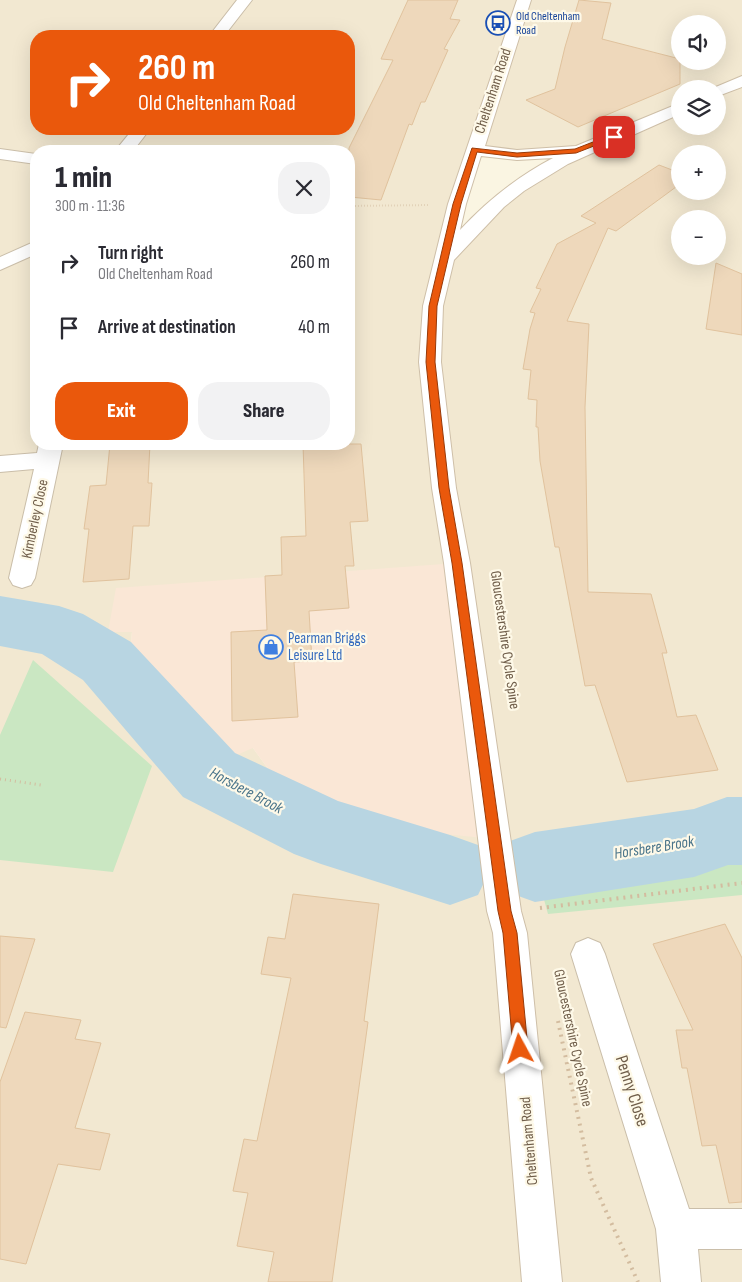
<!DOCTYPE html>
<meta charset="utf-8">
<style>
:root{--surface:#fff;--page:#f2f2f3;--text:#2b2b33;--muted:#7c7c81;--accent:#ea580c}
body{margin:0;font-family:"Sofia Sans Condensed",sans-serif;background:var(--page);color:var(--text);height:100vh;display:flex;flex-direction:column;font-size:19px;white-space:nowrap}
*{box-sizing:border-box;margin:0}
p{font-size:16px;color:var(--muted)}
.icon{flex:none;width:28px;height:28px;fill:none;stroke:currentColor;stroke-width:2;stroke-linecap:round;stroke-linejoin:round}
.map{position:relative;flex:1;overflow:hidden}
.details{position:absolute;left:30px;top:145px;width:325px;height:305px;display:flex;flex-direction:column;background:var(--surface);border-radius:20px;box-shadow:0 5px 20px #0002}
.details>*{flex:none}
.top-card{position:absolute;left:30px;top:30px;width:325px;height:105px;border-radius:20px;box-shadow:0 5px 20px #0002;background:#ea580c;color:#fff;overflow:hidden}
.fabs{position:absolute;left:671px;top:15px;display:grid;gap:10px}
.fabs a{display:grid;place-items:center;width:55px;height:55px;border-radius:50%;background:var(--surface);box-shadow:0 5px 20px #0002;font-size:25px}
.pin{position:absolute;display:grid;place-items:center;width:42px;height:42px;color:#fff;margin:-21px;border-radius:10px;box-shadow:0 2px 8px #0006}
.me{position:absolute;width:55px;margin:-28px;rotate:355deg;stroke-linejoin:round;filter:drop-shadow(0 0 4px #0008)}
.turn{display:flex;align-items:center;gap:18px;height:105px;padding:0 25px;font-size:22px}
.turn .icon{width:65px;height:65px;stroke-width:2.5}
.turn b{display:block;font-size:35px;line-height:42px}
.round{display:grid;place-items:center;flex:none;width:52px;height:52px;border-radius:20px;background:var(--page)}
.headline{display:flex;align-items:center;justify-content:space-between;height:85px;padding:0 25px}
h1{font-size:30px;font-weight:800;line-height:38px}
.cta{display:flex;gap:10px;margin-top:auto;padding:10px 25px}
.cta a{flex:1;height:58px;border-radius:20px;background:var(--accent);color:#fff;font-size:20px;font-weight:800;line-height:58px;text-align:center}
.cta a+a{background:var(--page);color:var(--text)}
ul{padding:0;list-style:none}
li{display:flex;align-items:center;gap:15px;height:65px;padding:0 25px}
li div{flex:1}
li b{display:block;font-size:19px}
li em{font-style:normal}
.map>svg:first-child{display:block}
.residential{fill:#f2e8d1;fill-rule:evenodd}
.commercial{fill:#fae7d6}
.green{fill:#cae7c2}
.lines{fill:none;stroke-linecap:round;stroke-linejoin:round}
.river{fill:#b8d5e2;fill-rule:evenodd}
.building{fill:#eed8bb;stroke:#e0c29d}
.street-casing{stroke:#cabea9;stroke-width:2}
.secondary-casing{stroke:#cebfa8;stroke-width:2}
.path-far2{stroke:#d3bc9f;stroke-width:2;stroke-dasharray:0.5 2.5;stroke-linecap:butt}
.path-far1{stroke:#d3bc9f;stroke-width:3;stroke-dasharray:1 4;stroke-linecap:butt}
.path{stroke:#d3bc9f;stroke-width:4;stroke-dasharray:2 5;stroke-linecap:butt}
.street{fill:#fff;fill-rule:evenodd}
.secondary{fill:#fff;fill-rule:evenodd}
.route{fill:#ea580c;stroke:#983908}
.labels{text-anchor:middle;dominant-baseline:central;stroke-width:4.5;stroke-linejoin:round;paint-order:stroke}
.far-transit-label{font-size:12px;fill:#164399;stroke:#fef9e8;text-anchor:start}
.street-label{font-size:15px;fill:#705e4a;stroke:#fef9e8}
.shop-label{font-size:15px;fill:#366cbe;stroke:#fef9e8;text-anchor:start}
.water-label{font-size:16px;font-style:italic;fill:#49748a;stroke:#fef9e8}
.near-street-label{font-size:18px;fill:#705e4a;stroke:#fef9e8}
</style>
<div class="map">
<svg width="742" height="1282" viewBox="0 0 742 1282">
<rect width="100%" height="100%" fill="#faf5e2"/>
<path class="residential" d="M0,0H742V1282H0ZM680,24H718V61H680ZM36,36H349V129H36ZM680,89H718V126H680ZM474,150L575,151L497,203L444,258ZM36,151H349V444H36ZM680,154H718V191H680ZM680,219H718V256H680ZM457,563L292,802L253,748L128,671L132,632H108Z"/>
<path class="commercial" d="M457,563L494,839L343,824L292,802L253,748L213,765L128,671L132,632H108L116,588Z"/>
<path class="green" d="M33,660L152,766L113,872L0,860V735Z
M742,805V895L548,914L535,867L530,836Z"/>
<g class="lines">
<path class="river" d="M0,596L59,606L83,614L131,642L235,753L338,801L450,835L478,845L490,870L478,895L450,905L321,864L294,854L183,797L83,680L42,654L0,646Z
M727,797H742V865H728L694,877L535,902L507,892L496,867L507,842L535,832L694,809Z"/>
</g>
<path class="building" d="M408,0H458L450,19L460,20L444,49L448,50L425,102H421L412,125L409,124L381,200L350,197L354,187L349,186V148L393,60L381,59Z
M579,0L611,3L602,39L680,59V84L578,127L526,100L555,89L565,47Z
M659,165L680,173V184L616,231L608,228L567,321L589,324L585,407L588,592L651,594L667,653H662L677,717L696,715L718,770L627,782L595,685L585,686L559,547H555L540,461L538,427H536L537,400L528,399L531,370L523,369L530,329L535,313L530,312L541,289L536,288L557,244L596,223L581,216Z
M716,263L742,274V335L706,329Z
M110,444H150L148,483H152L149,526H133L129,579L83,582L89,529H84L90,486L106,485Z
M303,444H361L368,521L350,522L354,566H345L349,608L309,611L312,661L294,662L298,717L232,721L231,632L267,630L265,576L282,575L281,537L306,536Z
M293,894L379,904L364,1021L368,1022L332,1282H268L274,1252L237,1246L248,1193L233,1191L244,1139L257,1141L291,978L261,974L268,937L285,939Z
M725,924L742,958V1202L729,1203L716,1145L702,1146L687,1068H682L676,1030H693L653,944Z
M0,936L35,939L6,1028L0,1027Z
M25,1012L81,1020L75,1039L101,1043L75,1128L110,1134L100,1170L58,1164L26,1264L0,1259V1082Z"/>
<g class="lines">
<g class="street-casing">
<path id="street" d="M237,0H252L224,36H209Z
M133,129H150L133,151H115Z
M0,149L36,154V164L0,159Z
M36,241V254L0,270V257Z
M39,444H63L35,578L31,585L22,588L13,585L9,578L34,469L0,472V456L37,453Z
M588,938L600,943L605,954L689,1209H742V1249H698L701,1282H661L656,1229L571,954L576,943Z"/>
</g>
<g class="secondary-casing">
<path id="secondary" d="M517,0H531L485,146L517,150L576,146L680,103V114L568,164L524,191L504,207L454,260L443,306L441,362L456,488L470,563L521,911L527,933L562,1282H522L493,933L487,911L444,563L432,488L419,362L423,306L448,204ZM481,156L517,160L553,158C517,177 488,200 460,230L466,204Z
M742,76V87L718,96V89H711Z"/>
</g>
<path class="path-far2" d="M349,206L429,205"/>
<path class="path-far1" d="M0,779L41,785"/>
<path class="path" d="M540,908L742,883
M558,1021L591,1178L638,1282"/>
<use href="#street" class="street"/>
<use href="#secondary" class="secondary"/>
</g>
<path class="route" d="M611,135L617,137L576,153L517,157L477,152L461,204L437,306L435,362L449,488L462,563L511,911L517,933L528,1049L526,1055L520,1057L515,1055L513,1049L503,933L498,911L452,563L439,488L426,362L429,306L453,204L472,148L517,153L575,149Z"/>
<defs>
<g id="bus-ring" transform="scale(1.25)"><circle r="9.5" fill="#fef9e8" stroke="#1a4fb4" stroke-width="1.5"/><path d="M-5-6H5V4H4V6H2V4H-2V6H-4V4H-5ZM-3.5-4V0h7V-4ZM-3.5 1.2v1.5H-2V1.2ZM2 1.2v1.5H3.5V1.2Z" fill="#1a4fb4"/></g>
<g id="shop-ring" transform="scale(1.25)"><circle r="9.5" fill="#fef9e8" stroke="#3f7fe0" stroke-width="1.5"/><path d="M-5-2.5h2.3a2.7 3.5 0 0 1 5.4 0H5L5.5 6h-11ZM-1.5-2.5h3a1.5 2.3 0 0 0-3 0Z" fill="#3f7fe0"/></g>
</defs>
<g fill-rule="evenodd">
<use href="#bus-ring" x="498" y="23"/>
<use href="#shop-ring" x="271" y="647"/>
</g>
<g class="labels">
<g class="far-transit-label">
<text x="516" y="16">Old Cheltenham<tspan x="516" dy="14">Road</tspan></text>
</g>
<g class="street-label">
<text transform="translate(493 91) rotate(-72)">Cheltenham Road</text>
<text transform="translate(35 519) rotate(-78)">Kimberley Close</text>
<text transform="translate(505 640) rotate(82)">Gloucestershire Cycle Spine</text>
<text transform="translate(573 1038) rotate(78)">Gloucestershire Cycle Spine</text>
<text transform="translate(529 1141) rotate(-95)">Cheltenham Road</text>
</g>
<g class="shop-label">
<text x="288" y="638">Pearman Briggs<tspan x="288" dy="17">Leisure Ltd</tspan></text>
</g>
<g class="water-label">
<text transform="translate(246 791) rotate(28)">Horsbere Brook</text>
<text transform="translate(654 848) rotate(-9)">Horsbere Brook</text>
</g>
<g class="near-street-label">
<text transform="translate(632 1091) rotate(72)">Penny Close</text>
</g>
</g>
</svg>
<div class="fabs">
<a><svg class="icon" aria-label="sound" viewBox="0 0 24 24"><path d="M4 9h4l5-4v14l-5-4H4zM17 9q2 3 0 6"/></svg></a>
<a><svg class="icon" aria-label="layers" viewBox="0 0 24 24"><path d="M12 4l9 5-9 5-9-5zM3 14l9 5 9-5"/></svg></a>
<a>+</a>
<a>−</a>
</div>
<div class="pin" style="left:614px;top:137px;background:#d93025"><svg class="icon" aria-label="arrive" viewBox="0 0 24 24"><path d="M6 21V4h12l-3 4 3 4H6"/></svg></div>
<svg class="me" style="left:520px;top:1049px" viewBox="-20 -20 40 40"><path d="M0-17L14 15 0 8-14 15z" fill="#ea580c" stroke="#fff" stroke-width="4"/></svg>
<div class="top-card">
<div class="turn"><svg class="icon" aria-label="right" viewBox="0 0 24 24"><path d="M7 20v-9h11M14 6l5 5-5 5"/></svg><div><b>260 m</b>Old Cheltenham Road</div></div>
</div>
<section class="details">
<div class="headline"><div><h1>1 min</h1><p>300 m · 11:36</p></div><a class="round"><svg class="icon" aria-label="close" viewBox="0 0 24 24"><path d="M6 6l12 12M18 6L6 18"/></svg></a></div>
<ul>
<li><svg class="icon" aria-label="right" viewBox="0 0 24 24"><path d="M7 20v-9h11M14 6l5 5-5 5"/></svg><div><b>Turn right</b><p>Old Cheltenham Road</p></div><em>260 m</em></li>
<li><svg class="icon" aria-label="arrive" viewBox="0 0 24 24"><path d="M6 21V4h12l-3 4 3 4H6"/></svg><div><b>Arrive at destination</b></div><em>40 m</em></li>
</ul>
<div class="cta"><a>Exit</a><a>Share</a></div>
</section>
</div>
